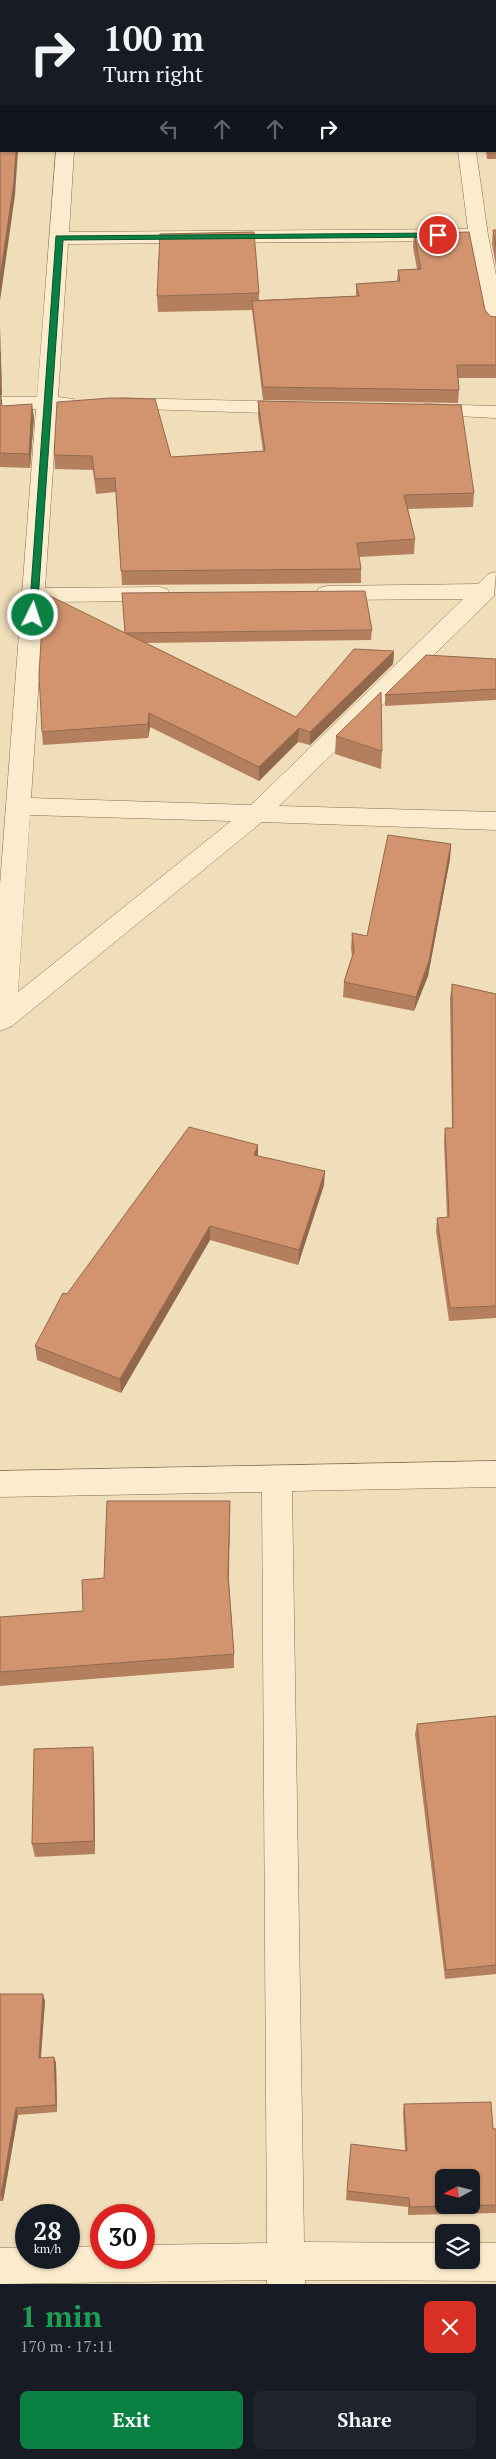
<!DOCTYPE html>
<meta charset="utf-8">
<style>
:root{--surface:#171b24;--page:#20242c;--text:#f1f3f6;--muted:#9ea1a6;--accent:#0b8043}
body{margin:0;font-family:"PT Serif",serif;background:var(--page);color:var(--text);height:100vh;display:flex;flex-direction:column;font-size:19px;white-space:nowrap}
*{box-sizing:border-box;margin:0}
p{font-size:16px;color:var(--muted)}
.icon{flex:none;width:28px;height:28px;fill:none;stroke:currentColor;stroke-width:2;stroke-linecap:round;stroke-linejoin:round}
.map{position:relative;height:2284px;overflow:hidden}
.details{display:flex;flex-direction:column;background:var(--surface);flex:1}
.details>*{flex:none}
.banner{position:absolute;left:0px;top:0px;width:496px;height:152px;box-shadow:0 1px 4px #0004;background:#171b24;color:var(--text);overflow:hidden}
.needle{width:32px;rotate:263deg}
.controls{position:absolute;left:435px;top:2169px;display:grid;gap:10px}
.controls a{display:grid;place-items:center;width:45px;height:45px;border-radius:8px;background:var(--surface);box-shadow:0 1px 4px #0004;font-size:25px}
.speed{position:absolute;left:15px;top:2204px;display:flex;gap:10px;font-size:25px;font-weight:700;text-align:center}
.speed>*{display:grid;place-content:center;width:65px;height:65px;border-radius:50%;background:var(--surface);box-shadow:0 1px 4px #0004;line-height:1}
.speed small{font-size:12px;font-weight:400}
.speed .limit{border:8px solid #d22;background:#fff;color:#111}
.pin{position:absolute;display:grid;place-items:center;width:42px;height:42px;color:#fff;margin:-21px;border:2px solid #fff;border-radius:50%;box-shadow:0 1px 5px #0007}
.me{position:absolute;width:55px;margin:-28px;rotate:4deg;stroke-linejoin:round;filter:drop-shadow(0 0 4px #0008)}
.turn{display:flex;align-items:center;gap:18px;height:105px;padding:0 20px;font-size:22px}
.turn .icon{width:65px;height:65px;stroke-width:2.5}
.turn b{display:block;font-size:35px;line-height:42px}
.lanes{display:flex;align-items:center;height:48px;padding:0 20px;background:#0003;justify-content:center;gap:25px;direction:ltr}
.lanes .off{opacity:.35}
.round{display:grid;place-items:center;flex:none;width:52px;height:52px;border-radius:8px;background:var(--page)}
.summary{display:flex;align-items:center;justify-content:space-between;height:85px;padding:0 20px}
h1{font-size:30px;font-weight:600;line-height:38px;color:#1e9e55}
.primary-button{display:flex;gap:10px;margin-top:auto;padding:10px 20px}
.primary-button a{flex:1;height:58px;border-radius:8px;background:var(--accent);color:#fff;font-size:20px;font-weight:600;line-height:58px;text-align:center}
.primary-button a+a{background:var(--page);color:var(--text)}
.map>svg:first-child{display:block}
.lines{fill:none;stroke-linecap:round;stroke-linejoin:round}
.minor-casing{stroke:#886e54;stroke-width:1}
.minor{fill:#fbecce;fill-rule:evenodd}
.wall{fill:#b47f5f}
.shaded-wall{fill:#92684d}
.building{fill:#d1946e;stroke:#92684d;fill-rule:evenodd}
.route{fill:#0b8043;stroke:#07532c}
</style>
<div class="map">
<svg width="496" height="2284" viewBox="0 0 496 2284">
<rect width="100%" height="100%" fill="#f0deba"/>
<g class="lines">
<g class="minor-casing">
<path id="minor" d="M0,0H59L1,1L0,6Z
M56,151H74L69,232L468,229L458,151H476L488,235L496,275V329L489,327L486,323L469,241L68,244L58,397L74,399L77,403L74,407L57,409L45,588L159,587L167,589L170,594L167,599L159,601L44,602L31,798L251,805L463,599L327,600L319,598L316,593L319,588L327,586L478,584L488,574L496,572L494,596L279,806L496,812V830L262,822L12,1026L0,1031V885L36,409H0V397H37ZM30,815L231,821L18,992Z
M120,398L295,402L302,404L305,408L302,412L295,414L113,408L110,404L113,400Z
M425,404L496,406V418L418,414L415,410L418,406Z
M496,1461V1487L292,1491L304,2242L444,2243V2260H471V2243H496V2281L305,2280V2284H267V2280L0,2284V2248H26V2258H69V2247L101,2246V2258H144V2245L267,2243L262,1492L0,1497V1471Z"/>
</g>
<use href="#minor" class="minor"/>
</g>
<path class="wall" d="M496,0V159H487L486,151H495V1Z
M493,230H496V266L492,244Z
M414,234L490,316L496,317V378H458L459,390L458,403L263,400L252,310L158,312L157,296L259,293V300L356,296V284L397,281L398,270L417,269L413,247Z
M0,396L2,406L34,418L30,468L0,467Z
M258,401L474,493L473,507L408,509L415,539L414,554L359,557L361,569V583L122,585L116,492L96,494L93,470L55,469L54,455L171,457L263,451L258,416Z
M372,630L371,640L146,643L296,717L394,651L393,664L310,745L298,742L259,781L150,727L148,738L43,745L42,732L125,633Z
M496,659V700L385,706V695Z
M336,736L382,751L381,769L335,754Z
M451,844L450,859L428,976L414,1011L343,997L344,982L352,956L351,948L352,933L367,936Z
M452,984L496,994V1318L449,1321L436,1231L437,1218L447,1217L444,1141L445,1128H452L450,998Z
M258,1145V1156L324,1185L298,1265L210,1240L121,1393L37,1360L35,1346L67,1294Z
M230,1501L229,1580L234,1654V1668L0,1686V1617L83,1611Z
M496,1716V1974L445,1979L415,1734L417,1724Z
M94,1761L95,1854L35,1857L32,1844Z
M0,1994L45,2001L41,2058L54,2057L56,2063L57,2112L18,2115L3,2201H0Z
M404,2104L496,2129V2213L408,2215V2207L346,2200L350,2153L405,2151L403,2113Z"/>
<path class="shaded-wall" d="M16,151H18L15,195L0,301V278Z
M0,325L2,395L0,396Z
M32,404L34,418L30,468L29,454Z
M394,651L393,664L310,745V732Z
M149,713L150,727L148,738V724Z
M299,728L298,742L259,781V767Z
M451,844L450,859L428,976L414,1011L416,997Z
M258,1145V1160L254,1155Z
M325,1171L324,1185L298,1265L299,1250Z
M210,1226V1240L121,1393L120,1379Z
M230,1501V1515L228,1589V1575Z
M93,1747L94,1761L95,1854L94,1841Z
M43,1994L45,2001L40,2065L39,2058Z
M54,2057L56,2063L57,2112L56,2105Z
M16,2108L18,2115L3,2201L1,2195Z"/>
<path class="building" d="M7,0H496V145H495V1H7Z
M0,56H1V151H16L14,182L0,278Z
M493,230H496V247Z
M254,232L259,293L157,296L160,234Z
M469,232L485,310L490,316L496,317V365H457L459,390L263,387L252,301L359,296L356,284L400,281L398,270L421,269L414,234Z
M0,352L1,381L0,382Z
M0,396L1,397L2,406L32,404L29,454L0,453Z
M111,398L155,399L171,457L265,451L258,401L461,405L474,493L404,495L415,539L357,543L361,569L121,571L115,478L95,479L92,456L54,455L57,402Z
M365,591L372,630L125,633L122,593Z
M44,593L296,717L354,649L394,651L310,732L299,728L259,767L149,713L148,724L42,732L39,674Z
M426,655L496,659V689L385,695Z
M381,692L382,751L336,736Z
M388,835L451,844L429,961L416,997L344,982L354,951L352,933L367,936Z
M452,984L496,994V1306L450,1308L437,1218L449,1217L445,1128H453Z
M189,1127L258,1145L254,1155L325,1171L299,1250L210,1226L120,1379L35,1346L63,1293L67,1294Z
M107,1501H230L228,1575L234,1654L0,1672V1617L83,1611L82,1580L104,1578Z
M496,1716V1965L446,1970L417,1724Z
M93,1747L94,1841L32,1844L34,1749Z
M0,1994H43L39,2058L54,2057L56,2105L16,2108L1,2195H0Z
M491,2102L493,2129H496V2205L410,2207L409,2198L347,2191L351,2144L407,2151L404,2104ZM444,2178H471V2205H444Z"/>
<path class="route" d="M438,233L442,235L441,237L63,240L37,615L29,617L56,236Z"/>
</svg>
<div class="controls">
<a><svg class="needle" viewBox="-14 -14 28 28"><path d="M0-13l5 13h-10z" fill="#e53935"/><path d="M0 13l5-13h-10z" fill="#9ea1a6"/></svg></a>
<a><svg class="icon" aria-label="layers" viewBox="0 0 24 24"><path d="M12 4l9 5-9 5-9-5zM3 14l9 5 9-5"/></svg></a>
</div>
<div class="speed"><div>28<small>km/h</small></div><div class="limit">30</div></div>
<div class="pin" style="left:438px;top:235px;background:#d93025"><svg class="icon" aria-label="arrive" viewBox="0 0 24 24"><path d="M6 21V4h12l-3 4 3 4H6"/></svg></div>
<svg class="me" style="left:33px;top:615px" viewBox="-20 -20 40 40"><circle r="17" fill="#0b8043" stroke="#fff" stroke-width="3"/><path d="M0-11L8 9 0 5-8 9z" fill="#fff"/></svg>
<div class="banner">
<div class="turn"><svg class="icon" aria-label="right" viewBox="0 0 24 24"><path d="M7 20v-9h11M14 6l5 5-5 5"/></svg><div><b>100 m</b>Turn right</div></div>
<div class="lanes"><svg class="icon off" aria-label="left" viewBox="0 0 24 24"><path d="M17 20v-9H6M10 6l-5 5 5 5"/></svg><svg class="icon off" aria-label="ahead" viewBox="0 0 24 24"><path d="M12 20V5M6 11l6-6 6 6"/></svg><svg class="icon off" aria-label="ahead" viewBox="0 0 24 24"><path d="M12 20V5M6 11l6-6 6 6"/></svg><svg class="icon" aria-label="right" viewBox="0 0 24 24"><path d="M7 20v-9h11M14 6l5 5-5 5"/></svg></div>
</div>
</div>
<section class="details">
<div class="summary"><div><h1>1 min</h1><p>170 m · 17:11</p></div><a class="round" style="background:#d93025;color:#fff"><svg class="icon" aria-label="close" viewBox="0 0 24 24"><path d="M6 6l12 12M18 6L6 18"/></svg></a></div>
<div class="primary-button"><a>Exit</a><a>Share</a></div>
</section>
